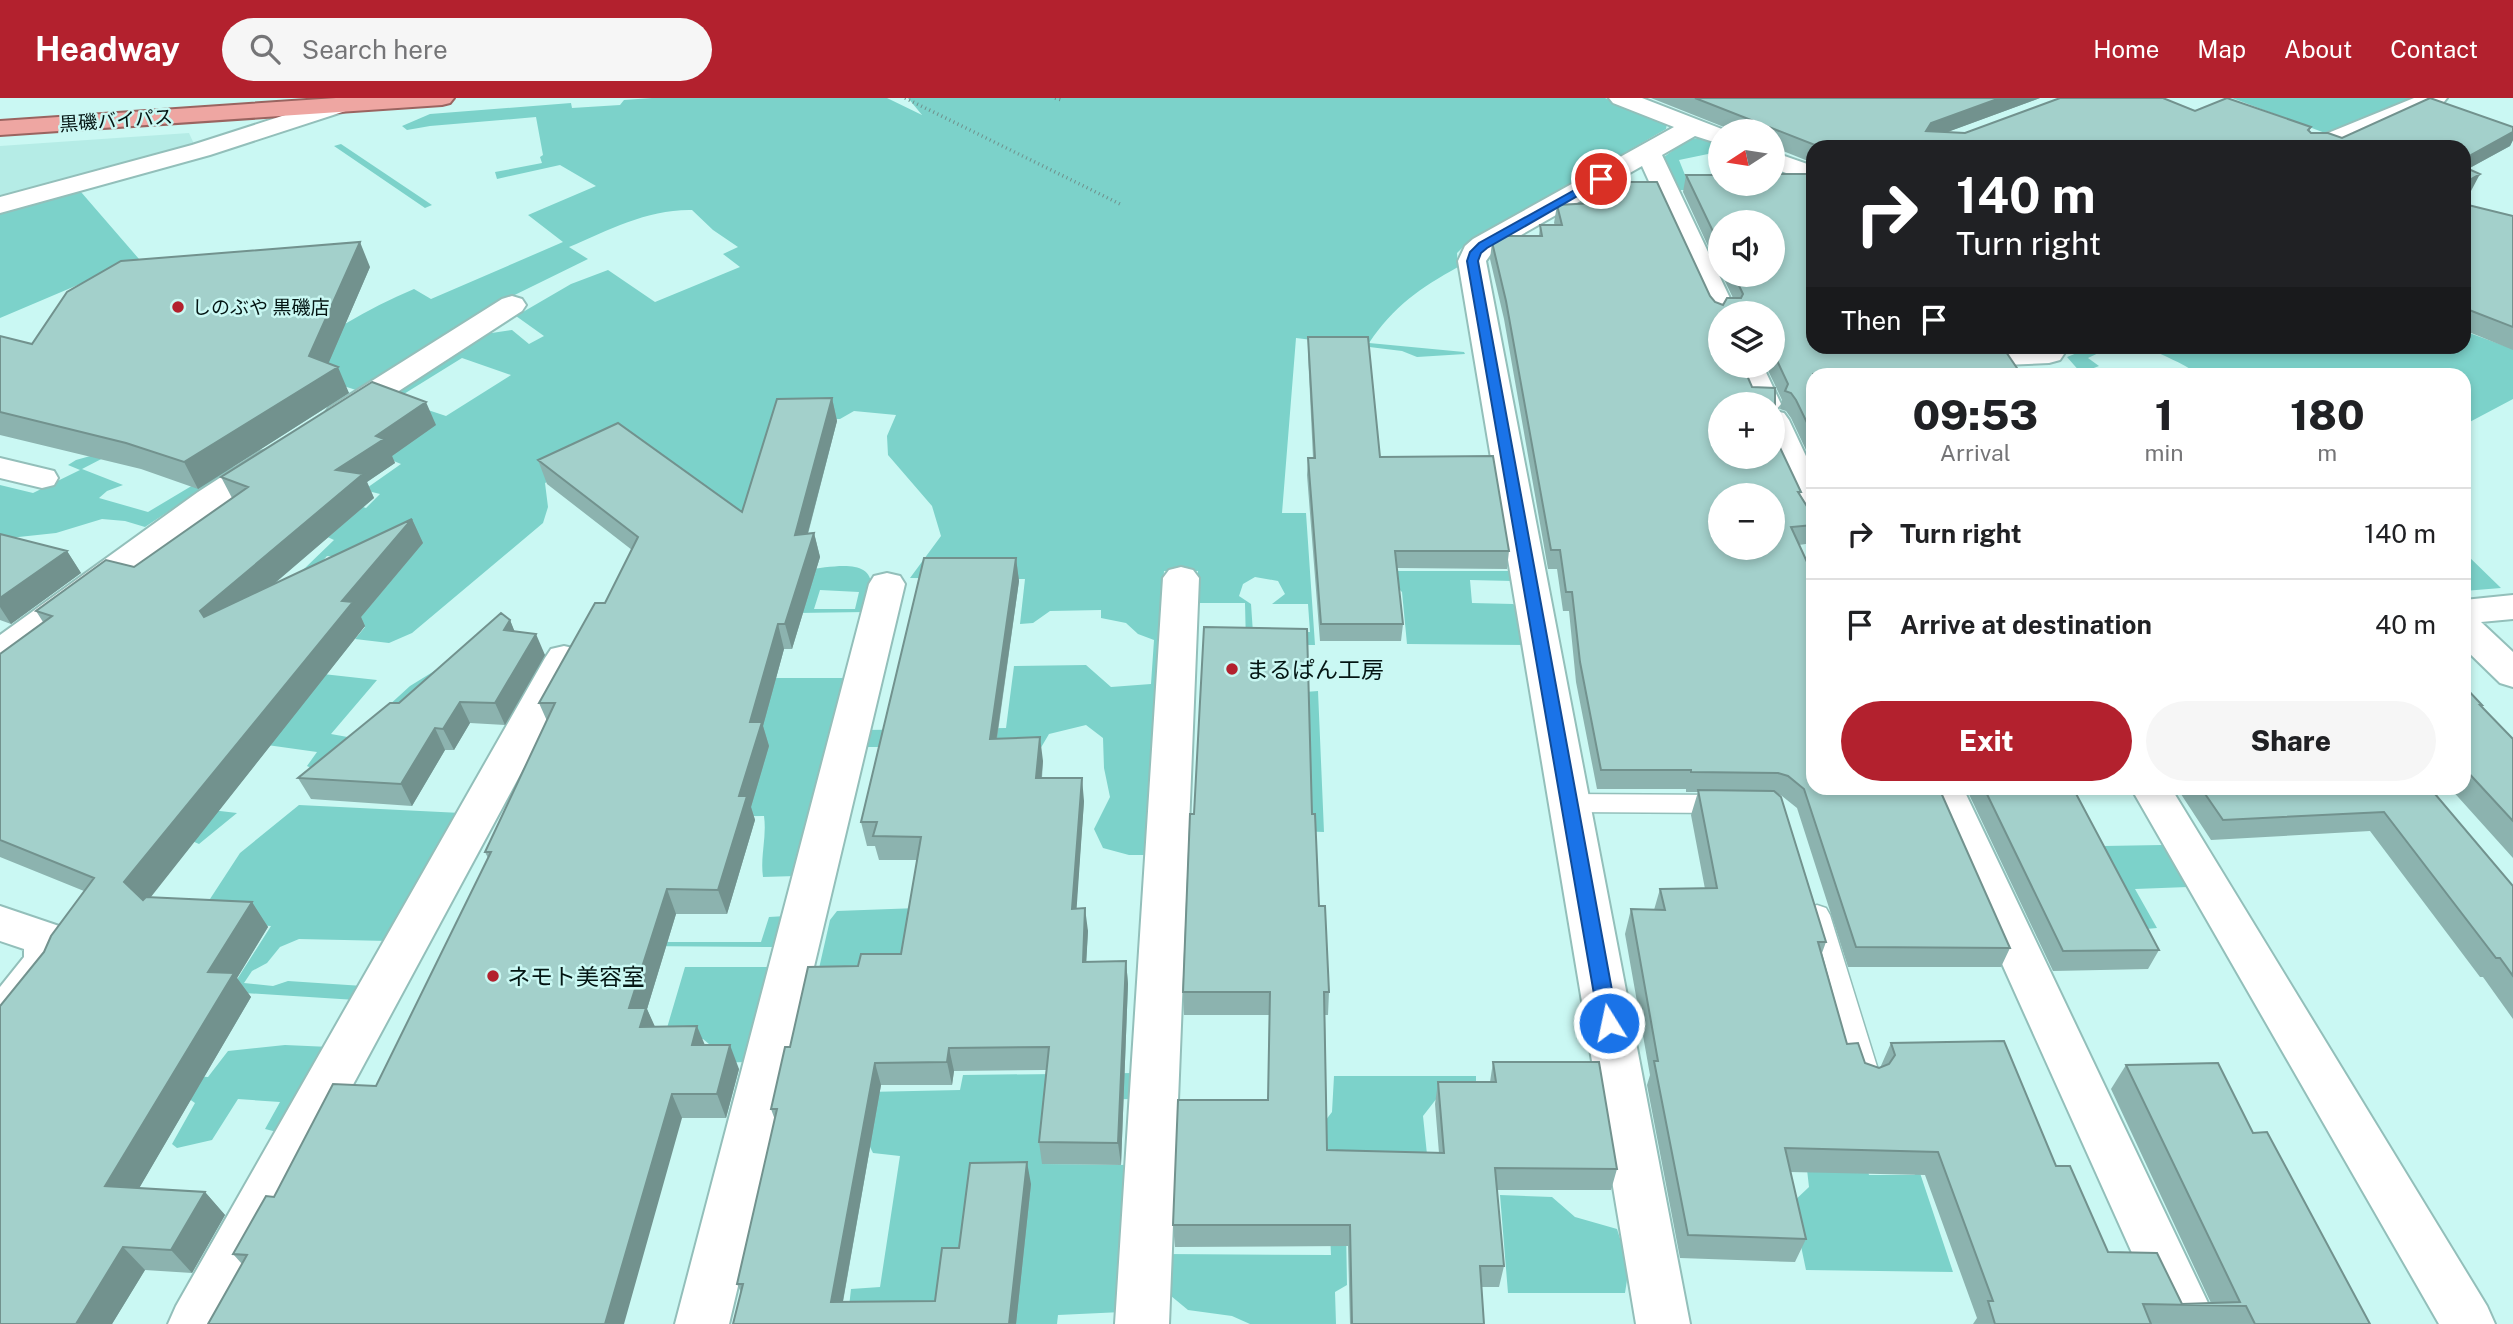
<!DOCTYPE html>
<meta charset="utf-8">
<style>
:root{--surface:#fff;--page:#f6f6f6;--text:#202124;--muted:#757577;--line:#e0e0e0;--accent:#b3212e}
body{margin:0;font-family:"Public Sans","Noto Sans JP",sans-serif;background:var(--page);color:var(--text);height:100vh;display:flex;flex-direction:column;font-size:26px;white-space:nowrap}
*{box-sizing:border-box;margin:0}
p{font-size:23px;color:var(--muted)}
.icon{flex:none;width:38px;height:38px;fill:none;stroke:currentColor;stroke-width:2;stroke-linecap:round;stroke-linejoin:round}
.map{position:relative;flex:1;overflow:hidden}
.drawer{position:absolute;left:1806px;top:270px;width:665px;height:427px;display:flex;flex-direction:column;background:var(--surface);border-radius:21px;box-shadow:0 4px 10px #0003}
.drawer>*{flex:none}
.guide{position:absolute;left:1806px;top:42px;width:665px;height:214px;border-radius:21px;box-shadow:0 4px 10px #0003;background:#202124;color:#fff;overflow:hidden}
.needle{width:46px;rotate:258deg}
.buttons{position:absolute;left:1708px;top:21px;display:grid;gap:14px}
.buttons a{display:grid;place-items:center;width:77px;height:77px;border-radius:50%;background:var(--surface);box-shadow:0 4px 10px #0003;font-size:35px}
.pin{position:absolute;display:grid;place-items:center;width:60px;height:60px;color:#fff;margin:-30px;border:4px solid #fff;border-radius:50%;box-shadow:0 2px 7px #0007}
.me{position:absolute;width:77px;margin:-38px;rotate:350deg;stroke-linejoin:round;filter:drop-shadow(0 0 5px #0008)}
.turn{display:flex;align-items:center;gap:24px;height:147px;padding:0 35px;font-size:32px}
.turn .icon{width:91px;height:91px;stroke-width:2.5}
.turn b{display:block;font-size:49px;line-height:60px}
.then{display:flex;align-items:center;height:66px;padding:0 35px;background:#0003;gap:14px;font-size:26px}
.eta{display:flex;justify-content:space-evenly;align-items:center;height:119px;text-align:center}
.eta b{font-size:42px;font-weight:800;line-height:49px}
.button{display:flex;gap:14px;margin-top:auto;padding:14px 35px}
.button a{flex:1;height:80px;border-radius:42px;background:var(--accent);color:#fff;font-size:28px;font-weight:800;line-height:80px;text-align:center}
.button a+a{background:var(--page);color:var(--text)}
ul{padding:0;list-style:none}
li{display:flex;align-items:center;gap:21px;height:91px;padding:0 35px;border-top:2px solid var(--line)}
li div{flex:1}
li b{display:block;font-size:26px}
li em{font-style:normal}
header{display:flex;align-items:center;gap:42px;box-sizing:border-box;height:98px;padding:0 35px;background:var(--accent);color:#fff}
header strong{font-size:33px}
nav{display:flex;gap:38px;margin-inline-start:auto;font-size:24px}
.search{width:490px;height:63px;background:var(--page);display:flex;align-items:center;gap:18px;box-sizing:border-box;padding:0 24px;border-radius:38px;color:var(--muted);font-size:26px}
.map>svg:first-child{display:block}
.built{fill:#b5ece6}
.green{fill:#7cd2ca;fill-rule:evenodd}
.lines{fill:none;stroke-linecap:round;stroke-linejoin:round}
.service-casing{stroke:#93bfba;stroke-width:3}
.minor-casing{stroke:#93bfba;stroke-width:4}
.trunk-casing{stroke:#9a6460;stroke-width:4}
.path{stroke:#6f908c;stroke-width:3.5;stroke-dasharray:1 3.5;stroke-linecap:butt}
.service{fill:#fff;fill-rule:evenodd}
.minor{fill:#fff;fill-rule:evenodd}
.trunk{fill:#eea6a2;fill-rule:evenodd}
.wall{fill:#8cb3af;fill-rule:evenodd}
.shaded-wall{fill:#72928e}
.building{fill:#a3d0cb;stroke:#72928e;stroke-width:2;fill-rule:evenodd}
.route{fill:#1a73e8;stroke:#114b97;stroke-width:2}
.poi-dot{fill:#b3212e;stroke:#caf8f3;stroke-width:2.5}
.labels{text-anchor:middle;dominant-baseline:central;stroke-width:5;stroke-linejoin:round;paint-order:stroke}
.far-street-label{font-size:19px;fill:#041513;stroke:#caf8f3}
.far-poi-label{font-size:19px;fill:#041513;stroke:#caf8f3;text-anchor:start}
.poi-label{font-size:23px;fill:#041513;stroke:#caf8f3;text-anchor:start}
</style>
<header>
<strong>Headway</strong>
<div class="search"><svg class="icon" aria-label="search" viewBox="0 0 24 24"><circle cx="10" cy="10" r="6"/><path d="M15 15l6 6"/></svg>Search here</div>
<nav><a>Home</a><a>Map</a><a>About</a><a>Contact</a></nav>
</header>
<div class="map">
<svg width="2513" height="1226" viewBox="0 0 2513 1226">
<rect width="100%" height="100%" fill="#caf8f3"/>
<path class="built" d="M189,35L194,46L0,98V48Z"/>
<path class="green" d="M652,0H887L922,17L908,0H1605L1667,26L1666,31L1464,148L1457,155L1458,169C1420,190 1394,208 1369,245L1464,254L1465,256L1417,259L1402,253L1296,240L1282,415H1306L1315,547H1246L1245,505H1197L1198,473H1164L1148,757H1129L1103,750L1094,731L1110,699L1104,670L1103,640L1086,627L1049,636L1033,663L892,649H862L866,632L1006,630L1014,568L1086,567L1111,589L1151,586L1154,542L1138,536L1126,525L1101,520V512L1050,513L1033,525L1020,526L1025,481L910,480L941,438L932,408L888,357L887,338L896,317L854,313L840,321L779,322L805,472C844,467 887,457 866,514L720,516L626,347L545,385L548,409L543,425L412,535L389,545L355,541L365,529L354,527L405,466L327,458L212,587L186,709L237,715L199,746L78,694L244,516L305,470L334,442L319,435L270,378L366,410L380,396L364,392L401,366L353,346L422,310L446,318L511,277L462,260L399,299L392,296L485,236L512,232L529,246L544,238L516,218L571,186L608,172L655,204L740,169L723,156L738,149L713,132L692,112C648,111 609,132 569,149L588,161L488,210L356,292L282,268C323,237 367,211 414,191L431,201L563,144L528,117L596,88L560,67L497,81L495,74L542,65L540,59L543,57L536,19L430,28L407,32L402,28L430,16L571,5L572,10L620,7L624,2ZM1255,479L1278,483L1285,496L1272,506H1308L1310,534L1253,535L1251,506L1239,498L1243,486ZM820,492L859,494L855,511H814Z
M2232,0H2415L2325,35Z
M1700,40L1712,42L1715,51L1708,56L1679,62L1689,87L1731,86L1788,97L1773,140V124L1748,92H1678L1664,59L1688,41Z
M341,46L432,107L425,110L334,48Z
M81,94L139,161L0,220V116Z
M2464,233L2513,251V301L2464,327V276H2198C2181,264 2164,258 2145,249L2464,248Z
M2092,249H2111L2088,260L2099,268L2081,275L2067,259Z
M0,253L194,313L82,371L123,387L107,393L99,400L148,414L225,368L235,369L145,429L125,423L102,421L56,435L0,441V387L33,395L80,372L68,367L76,362L101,355Z
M2464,454L2501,490L2464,493Z
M1392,473H1512L1513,483L1470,482L1472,505L1513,506L1520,510L1527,547L1407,546L1402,494L1393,485Z
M483,543L332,680L307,668L317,654L260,646L323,576L377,582L331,636L353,640L410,588Z
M693,580H848L796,778L763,779C760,758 767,739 764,718L643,719Z
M1318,593L1324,734L1295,733L1305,594Z
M299,707L461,715L389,843L299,841L280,849L267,865L252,873L244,885L273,888L288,883L363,888L356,902L229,894L271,828L195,824L240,755Z
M2162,747L2188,789L2135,791L2157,830L2135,832L2046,749Z
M918,810L981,835L815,888L830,822L837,813Z
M786,818L777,849L636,848L661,844H761L769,819Z
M685,869H772L747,964L711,965L715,951L703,941L664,940Z
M285,947L330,949L281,1035L265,1031L280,1004L238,1001L212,1042L177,1050L172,1046L195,1005L185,998L97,973L208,979L228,953Z
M1135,975L1134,1001L1049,1002L1043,1066L1130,1067L1122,1214L1058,1217L1057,1226H931L849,1209L851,1191L880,1189L900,1058L873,1055L862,1033L867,994L960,992L963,977Z
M1334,978H1476V1000H1437L1423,1018L1428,1066L1345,1072L1347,1187L1335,1194L1336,1226H1250L1232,1218L1188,1212L1165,1193V1156L1331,1157L1325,1023L1332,1014Z
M1782,999L1895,1000L1953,1174L1806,1172L1792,1105L1809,1089L1802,1028L1790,1024ZM1854,1022L1900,1024L1915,1077H1869Z
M1500,1097L1552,1099L1575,1119L1617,1131L1629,1169L1625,1195H1508Z"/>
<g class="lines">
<g class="service-casing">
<path id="service" d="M1569,696L1724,697L1733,700L1736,706L1733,712L1724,715L1569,714L1560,711L1557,705L1560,699Z
M1817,807L1826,810L1830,817L1879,975L1875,983L1865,987L1855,983L1851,975L1804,817L1808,810Z"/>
</g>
<g class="minor-casing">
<path id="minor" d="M338,0H374L370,5L210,57L0,115V99L192,47Z
M1609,0H1642L1727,33H1720V46L1695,38L1662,57L1737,215H1720V223L1713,221L1709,215L1642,68L1493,153L1486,163L1690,1226H1636L1458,163L1465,148L1473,141L1674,29L1613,5Z
M2414,0H2447L2443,5L2337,49H2303L2306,44Z
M1773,54L1813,68V85L1773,70Z
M512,198L522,201L526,207L522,213L351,324L340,326L329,324L324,317L329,310L502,201Z
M2015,248H2055L2064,256L2060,262L2049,265L1956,269L1945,266L1941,260L1945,254Z
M1733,268H1763L1781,306L1775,313L1784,315L1789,322L1813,373V419L1801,416L1796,409L1773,357V306H1750Z
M271,351L282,354L287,361L282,368L222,408L13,564L0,567V537L198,394L260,354Z
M0,360L54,373L58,380L54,387L42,390L0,380Z
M1181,469L1193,472L1199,480L1169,1226H1115L1163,480L1169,472Z
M887,475L900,478L905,486L729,1226H675L869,486L874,478Z
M2513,497V521L2481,524L2513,554V589L2500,585L2464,550V502Z
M564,548L577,551L583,560L224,1226H168L176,1208L545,560L551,551Z
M1923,690H1963L2218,1226H2164Z
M2131,690H2171L2487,1208L2495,1226H2439Z
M0,808L62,829L68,841V864L62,877L16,935L0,941V889L24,859V851L0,843Z"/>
</g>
<g class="trunk-casing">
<path id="trunk" d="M336,0H454L450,5L442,7L0,37V23Z"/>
</g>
<path class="path" d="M905,0L1122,107
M1055,0L1062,2"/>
<use href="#service" class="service"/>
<use href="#minor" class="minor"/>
<use href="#trunk" class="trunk"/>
</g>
<path class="wall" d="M1651,0H2040L1947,34L1965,35L2195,13L2311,29L2309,33L2311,35L2342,40L2513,29V42L2510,48L2468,71L2471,93L2464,97V49H1813V65L1773,49V33H1734Z
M1773,76H1813V248H1941L1897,250L1892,252L1904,255L2004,251L2021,276H1813V367L1791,320L1786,313L1780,311L1782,302L1766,268H1773V215H1720V268H1743L1752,289L1775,290V339L1801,394L1800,396L1813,418L1812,445L1799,447L1813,477V690H1939L2010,850L2001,869H1848L1797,710L1782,698L1778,696L1781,699L1826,844L1822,855L1847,946L1858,945L1865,965L1879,970H1880L1891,945L2004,943L2056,1068H2070L2108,1154L2157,1155L2182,1206L2211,1205L2111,991L2126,967L2218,965L2253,1035L2267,1034L2370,1226H1973L1977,1220L1925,1077L1790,1074L1806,1141L1795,1164L1680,1160L1647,987L1650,977L1625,836L1631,811L1654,812L1660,791H1705L1691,717L1698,694H1686V691H1597L1576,584L1569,513H1563L1557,471H1548L1504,221L1490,161L1492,144L1496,138H1539L1540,127H1555L1554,125L1557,107L1604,105L1603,101L1606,84H1657L1710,198L1715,204L1723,207L1727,200H1733L1722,177H1773V124H1720V174L1683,94L1686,77H1720V86H1773ZM1720,306H1773V359H1720ZM1720,397H1773V450H1720Z
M2464,106L2513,118V252L2464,232Z
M370,169L328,266L349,295L198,391L141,371L0,337V238L32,246Z
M1308,239L1380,359L1509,453L1507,471L1397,470L1403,526L1401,543H1320L1307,377L1308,360H1313L1308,256Z
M832,300L837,323L808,436L814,435L820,459L792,551H784L763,628L769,648L751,709L755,722L727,816H676L647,911L654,928L705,947L739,971L726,1020H682L242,1166L233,1156L274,1099L376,988L488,760L485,754L547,623L539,605L605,505L632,452L547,386L538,362L742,414Z
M436,327L392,358L395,365L367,384L374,400L274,486L412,421L423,445L361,519L365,528L150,799L252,804L268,829L237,880L251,899L139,1090L205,1094L225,1117L192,1175L145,1172L112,1226H0L44,854L84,793L0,759V556L43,524L36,513L134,469L232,400L221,379Z
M0,436L67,453L81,475L11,526L0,522Z
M1016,460L1019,483L997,641L1043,663L1042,680L1084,703L1076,810L1088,833L1086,864L1126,863L1128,886L1121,1067L1042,1066L1039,1044L1046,972L954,973L952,987H881L843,1204L935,1203L959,1150L1031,1086L1016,1226L741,1194L737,1186L775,1022L771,1011L790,949L858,868L901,856L917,762H879L875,748H867L861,724Z
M510,522L514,533L545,557L505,627L470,625L454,652H445L412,708L311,701L298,680Z
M2464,588L2482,607L2481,609L2513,641V760L2450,690H2464Z
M1966,690H2081H2073L2159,852L2148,871L2053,873Z
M2177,690H2430L2513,788V921L2483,879H2480L2370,733L2211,742Z
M1312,716L1319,808L1329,894L1328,917H1325L1327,1052L1439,1055L1435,1006L1438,984H1490L1493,964L1617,1071L1611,1092H1497L1504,1168L1499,1189H1481L1484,1226H1350L1348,1148L1175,1149L1173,1127L1268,1002L1269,917H1184L1183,894Z"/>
<path class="shaded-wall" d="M2000,0H2040L1926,42V33L1931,25Z
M2513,34V42L2510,48L2464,73V61Z
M2480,76L2471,93L2464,97V85Z
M360,144L370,169L323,278L338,269L349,295L198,391L184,364L309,258Z
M1885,248H1898L1897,250L1885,255Z
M832,300L837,323L801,461L795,437Z
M426,304L436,327L392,358L395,365L367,384L374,400L214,537L200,513L336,372L376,338Z
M412,421L423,445L361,519L365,528L143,809L124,784L342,503Z
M814,435L820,459L792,551L785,526Z
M67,453L81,475L11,526L0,509V500Z
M1016,460L1019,483L993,665L990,641Z
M510,522L519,544L504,532Z
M778,526L784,551L763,628L769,648L751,709L755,722L727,816L718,792L739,698L750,624Z
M536,536L545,557L505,627L495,605Z
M460,604L470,625L454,652L443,631Z
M435,630L445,652L412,708L401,686Z
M1040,639L1043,663L1039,704L1036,680Z
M1082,680L1084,703L1075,834L1072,811Z
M667,791L676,816L647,911L657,933L640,934L629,910Z
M252,804L268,829L237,880L251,899L127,1111L105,1088L208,874Z
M1085,810L1088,833L1085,887L1083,864Z
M1126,863L1128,886L1121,1067L1118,1045Z
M697,928L707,952L692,947Z
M730,947L739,971L726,1020L717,996Z
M949,950L954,973L952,987L947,964Z
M875,965L881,987L839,1225L831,1204Z
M672,996L682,1020L624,1226H605Z
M1027,1064L1031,1086L1016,1226H1009Z
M205,1094L225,1117L192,1175L171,1152Z
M123,1149L145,1172L112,1226H76Z"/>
<path class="building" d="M1695,0H2000L1931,25L1926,33L1965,35L2060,0H2163L2195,13L2227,0L2311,29L2308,32L2311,35H2328L2342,40L2430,0L2513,29V34L2464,61V49H1820Z
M2464,69L2480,76L2464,85Z
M1773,76H1813V248H1889L1892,252L1904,255L2004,251L2021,276H1813V337L1796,302L1791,295L1785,293L1788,286L1773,254V215H1720V268H1743L1752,289L1775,290V339L1801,394H1798L1813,418V427L1791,429L1813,477V690H1939L2010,850L1856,849L1804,691L1788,678L1778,675L1691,674V672H1601L1580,564L1572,494H1566L1560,452H1551L1506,203L1492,144L1496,138H1542L1540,127H1562L1557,107L1613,104L1606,84H1657L1710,198L1715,204L1723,207L1727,200H1741L1743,196L1734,177H1773V124H1720V148L1686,77H1720V86H1773ZM1720,306H1773V359H1720ZM1720,397H1773V450H1720Z
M2464,106L2513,118V229L2464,210Z
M360,144L309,258L338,269L184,364L126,345L0,314V238L32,246L67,194L121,163Z
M1308,239H1368L1380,359L1493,358L1509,453H1395L1403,526H1321L1308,360H1315Z
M372,284L426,304L376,338L384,341L336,372L363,376L200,513L204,519L412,421L342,503L353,504L124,784L143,802L146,799L252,804L208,874L234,875L105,1088L205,1094L171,1152L123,1149L76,1226H0V908L44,854L51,838L94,780L0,742V556L52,518L36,513L106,462L134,469L248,389L221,379Z
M832,300L795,437L814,435L785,526H778L750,624H762L739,698H747L718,792L667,791L629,910H646L640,929L697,928L692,947H730L717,996H672L605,1226H208L247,1157L233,1156L266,1098L274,1099L333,986L376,988L491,754H485L555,605H539L595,505H605L638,439L538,362L618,325L742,414L777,301Z
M0,436L67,453L0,500Z
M924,460H1016L990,641L1040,639L1036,680H1082L1072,811L1085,810L1083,864L1126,863L1118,1045L1039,1044L1049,949L949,950L947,964L875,965L831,1204L935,1203L942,1150H959L970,1065L1027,1064L1009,1226H733L743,1186H737L777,1011H771L785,949H790L808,869L858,868L861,856H901L921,739L873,738L877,724H861Z
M501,515L510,522L504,532L536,536L495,605L460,604L443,631L435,630L401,686L298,680L390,605H399Z
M1204,529L1307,531L1312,716H1315L1319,808H1325L1329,894H1324L1327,1052L1444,1055L1438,984H1496L1493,964H1599L1617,1071L1495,1070L1504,1168H1480L1484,1226H1352L1350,1127H1173L1178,1002H1268L1270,894H1183L1190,716H1194Z
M2464,588L2482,607H2480L2513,641V723L2464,670Z
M1984,690H2073L2159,852L2063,853Z
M2201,690H2430L2513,788V878L2500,860H2496L2384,714L2223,722Z
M1698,692L1774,693L1781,699L1826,844H1818L1847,946L1858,945L1865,965L1879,970L1889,966L1895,957L1891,945L2004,943L2056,1068H2070L2108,1154L2157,1155L2182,1206L2240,1204L2126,967L2218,965L2253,1035L2267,1034L2370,1226H2255L2246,1208L2143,1206L2151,1226H1995L1988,1203H1993L1938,1054L1785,1050L1806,1141L1688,1137L1654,963H1658L1631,811L1665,812L1660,791L1717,790Z"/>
<path class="route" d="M1598,79L1607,81L1487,150L1481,155L1478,163L1618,925L1616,930L1609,932L1602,930L1599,925L1467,163L1470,154L1479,145Z"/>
<g class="poi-dot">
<circle cx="178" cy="209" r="7"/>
<circle cx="1232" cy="571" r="7"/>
<circle cx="493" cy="878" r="7"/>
</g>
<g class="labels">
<g class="far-street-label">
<text transform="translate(116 22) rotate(-4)">黒磯バイパス</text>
</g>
<g class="far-poi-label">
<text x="192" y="209">しのぶや 黒磯店</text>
</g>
<g class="poi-label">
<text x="1246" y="571">まるぱん工房</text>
<text x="507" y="878">ネモト美容室</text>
</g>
</g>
</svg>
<div class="buttons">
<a><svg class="needle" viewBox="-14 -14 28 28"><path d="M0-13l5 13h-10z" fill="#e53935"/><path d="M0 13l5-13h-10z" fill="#757577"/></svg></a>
<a><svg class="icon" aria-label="sound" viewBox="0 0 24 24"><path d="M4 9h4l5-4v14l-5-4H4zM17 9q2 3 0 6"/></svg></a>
<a><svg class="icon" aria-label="layers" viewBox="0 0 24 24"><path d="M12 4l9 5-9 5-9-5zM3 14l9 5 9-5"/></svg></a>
<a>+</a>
<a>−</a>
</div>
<div class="pin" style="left:1601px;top:81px;background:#d93025"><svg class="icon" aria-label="arrive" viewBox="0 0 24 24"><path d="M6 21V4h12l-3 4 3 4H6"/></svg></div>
<svg class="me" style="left:1609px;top:925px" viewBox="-20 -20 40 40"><circle r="17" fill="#1a73e8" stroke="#fff" stroke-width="3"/><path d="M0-11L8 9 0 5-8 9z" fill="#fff"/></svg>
<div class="guide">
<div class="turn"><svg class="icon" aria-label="right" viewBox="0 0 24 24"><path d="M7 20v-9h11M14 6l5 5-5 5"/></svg><div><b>140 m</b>Turn right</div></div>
<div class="then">Then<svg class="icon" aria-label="arrive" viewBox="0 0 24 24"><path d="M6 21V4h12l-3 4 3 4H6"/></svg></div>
</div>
<section class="drawer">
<div class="eta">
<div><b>09:53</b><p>Arrival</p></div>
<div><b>1</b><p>min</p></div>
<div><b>180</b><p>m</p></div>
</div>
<ul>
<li><svg class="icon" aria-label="right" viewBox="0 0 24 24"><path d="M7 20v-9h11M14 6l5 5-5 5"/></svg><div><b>Turn right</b></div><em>140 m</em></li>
<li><svg class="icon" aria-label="arrive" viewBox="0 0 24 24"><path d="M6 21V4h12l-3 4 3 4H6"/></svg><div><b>Arrive at destination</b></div><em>40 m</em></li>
</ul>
<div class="button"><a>Exit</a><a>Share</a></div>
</section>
</div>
